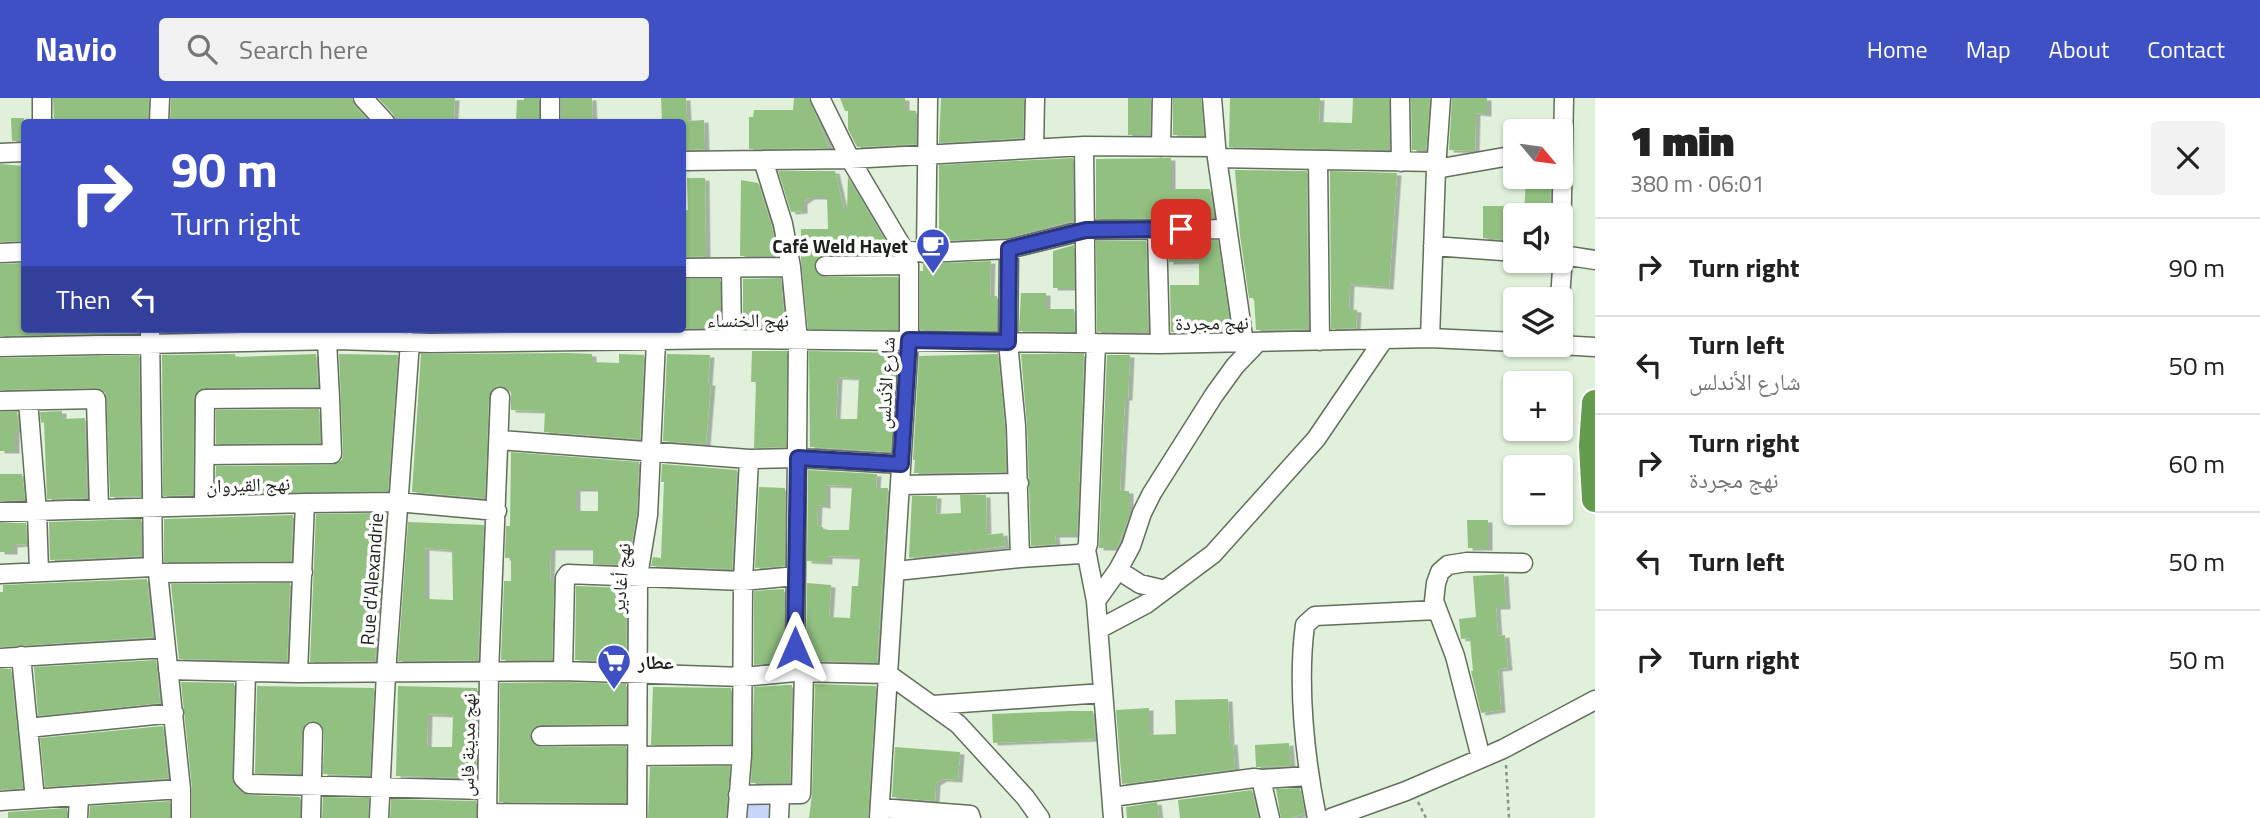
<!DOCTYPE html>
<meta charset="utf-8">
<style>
:root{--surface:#fff;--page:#f2f2f2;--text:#222;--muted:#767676;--line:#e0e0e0;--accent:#3f50c4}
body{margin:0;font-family:"Titillium Web","Noto Naskh Arabic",sans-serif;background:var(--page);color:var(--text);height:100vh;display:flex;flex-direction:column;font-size:26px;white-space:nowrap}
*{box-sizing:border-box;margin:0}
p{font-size:23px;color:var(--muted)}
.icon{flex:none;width:38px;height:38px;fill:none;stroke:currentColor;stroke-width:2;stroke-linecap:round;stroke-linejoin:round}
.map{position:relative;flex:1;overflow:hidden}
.details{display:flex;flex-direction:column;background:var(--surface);width:665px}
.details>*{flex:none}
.guide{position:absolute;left:21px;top:21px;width:665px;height:214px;border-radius:7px;box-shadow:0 2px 5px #0004;background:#3f50c4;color:#fff;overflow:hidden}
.needle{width:46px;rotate:119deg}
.tools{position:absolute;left:1503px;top:21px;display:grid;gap:14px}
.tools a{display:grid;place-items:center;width:70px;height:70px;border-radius:7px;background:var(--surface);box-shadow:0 2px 5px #0004;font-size:35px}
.pin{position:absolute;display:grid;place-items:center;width:60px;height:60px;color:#fff;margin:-30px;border-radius:14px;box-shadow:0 4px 10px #0006}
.me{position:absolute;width:77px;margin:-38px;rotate:0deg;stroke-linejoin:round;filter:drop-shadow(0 0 5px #0008)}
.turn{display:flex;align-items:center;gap:24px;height:147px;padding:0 35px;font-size:32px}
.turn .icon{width:91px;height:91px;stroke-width:2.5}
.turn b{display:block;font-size:49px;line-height:60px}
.then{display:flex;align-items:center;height:66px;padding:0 35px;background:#0003;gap:14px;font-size:26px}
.round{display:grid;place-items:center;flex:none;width:74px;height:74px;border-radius:7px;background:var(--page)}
.head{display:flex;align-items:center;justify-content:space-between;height:119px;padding:0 35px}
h1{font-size:42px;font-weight:800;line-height:52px}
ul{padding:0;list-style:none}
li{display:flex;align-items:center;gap:21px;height:98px;padding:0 35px;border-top:2px solid var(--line)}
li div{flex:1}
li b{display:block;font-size:26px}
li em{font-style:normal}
header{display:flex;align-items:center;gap:42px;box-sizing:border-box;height:98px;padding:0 35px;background:var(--accent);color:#fff}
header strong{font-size:33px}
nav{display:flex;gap:38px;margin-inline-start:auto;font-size:24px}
.search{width:490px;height:63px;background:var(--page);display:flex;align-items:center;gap:18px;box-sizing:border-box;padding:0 24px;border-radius:7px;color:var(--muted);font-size:26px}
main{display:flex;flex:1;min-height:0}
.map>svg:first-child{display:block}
.green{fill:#c8d4f8}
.building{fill:#92c080;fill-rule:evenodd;filter:url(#shadow)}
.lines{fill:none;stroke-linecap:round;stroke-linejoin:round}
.minor-casing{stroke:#616f5b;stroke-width:21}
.highway-casing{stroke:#fff;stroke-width:30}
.path{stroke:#879383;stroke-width:2.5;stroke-dasharray:3.5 3.5;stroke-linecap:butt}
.minor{stroke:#fff;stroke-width:18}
.highway{stroke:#649c4e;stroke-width:26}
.route-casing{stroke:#29347f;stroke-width:18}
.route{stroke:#3f50c4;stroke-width:12}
.labels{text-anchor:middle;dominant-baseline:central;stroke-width:7;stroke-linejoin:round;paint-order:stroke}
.poi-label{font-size:19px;font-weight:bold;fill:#1c221a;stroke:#fff;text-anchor:end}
.street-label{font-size:19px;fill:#1c221a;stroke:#fff}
</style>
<header>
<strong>Navio</strong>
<div class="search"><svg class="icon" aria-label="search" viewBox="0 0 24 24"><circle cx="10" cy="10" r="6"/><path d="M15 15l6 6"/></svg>Search here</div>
<nav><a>Home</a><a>Map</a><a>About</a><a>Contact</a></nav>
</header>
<main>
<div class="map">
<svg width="1595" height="720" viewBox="0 0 1595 720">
<defs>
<filter id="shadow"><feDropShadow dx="4.5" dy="2.5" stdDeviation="0" flood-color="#0004"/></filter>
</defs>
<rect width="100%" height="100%" fill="#e0f0da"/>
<path class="green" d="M743,703L774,704L773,720H742Z"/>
<path class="building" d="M53,0H149L148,24H54Z
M171,0H352L354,7L366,20V24H170Z
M378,0H455L454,20H408V24H396L393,16Z
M524,0H539V24H516L517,2H524Z
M561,0H592L593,24H561Z
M661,0H686L687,23L704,22L705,51L682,52V24H662Z
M794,0H809L829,50L749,51V19H753L754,12H793Z
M840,0H905V12L916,13V46L857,49L848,31V13H845Z
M941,0H1024L1023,40L939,45Z
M1128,0H1151L1150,37H1128Z
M1173,0H1201L1204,38L1173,37Z
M1230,0H1320L1319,24L1352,25L1353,0H1389V52L1229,49Z
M1411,0H1430L1426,52H1412Z
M1452,0H1487V16L1476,15L1475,53L1449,52Z
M11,20H24V43H12Z
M1073,60V123L1007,140L939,143V67Z
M1171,60V91H1210L1214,120L1096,121V61Z
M0,66L24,68V143L0,144Z
M1235,72L1307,73L1308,231L1256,232L1254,200H1249L1240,137Z
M778,73H835L844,112H847L848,79L893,156L824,157L816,162L815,173L825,179H898V232L808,231L801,162V131H828L827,99H810L803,104V113L791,114Z
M1330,73L1397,75L1389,189L1350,186L1349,211L1357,212L1356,230L1331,231Z
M1526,79H1551L1550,117H1524Z
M687,80H705L706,158L682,159V112H688Z
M741,82L758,85L772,129L777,158H740Z
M1483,108H1506L1505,142L1483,140Z
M1218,142L1231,233L1171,234L1170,187H1199V163L1169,164V143Z
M1096,143H1146L1148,234H1097Z
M1074,147V190H1053V153Z
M991,163L990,198H997V233L920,232V173H923V166Z
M24,165V231H139V235L0,238V166Z
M781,180L785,230H743V181Z
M682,181H720V230H682Z
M1021,195H1046V211H1074L1075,234L1019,233Z
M161,231H235V233L161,234Z
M419,231H526L430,234L419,233Z
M752,253H787L786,349L754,350L756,284H751Z
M809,253L897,255L891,354L810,349ZM838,279L859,280L857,321H836Z
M569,255L592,256V264L619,265V256L644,257L640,341L544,334L545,313L511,312V294L501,288L495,289L489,299L485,400L412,394L421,256Z
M235,256L236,259L316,256L318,289L205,290L199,292L194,301L193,397L163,398L162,257Z
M339,256L398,257L388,393L215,396L216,368L332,367L342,362L343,356Z
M667,256L710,257L708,285H711L706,346L663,343Z
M998,256L1005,329L1006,374L914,375L915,362H913L919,258Z
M1021,256H1084L1077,437H1055L1056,446L1031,448L1027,328Z
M139,257L141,398L110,399L106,295L96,290L0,292V260Z
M1107,257H1130L1128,300H1125L1120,393H1129V419L1117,450H1099Z
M319,311L320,345L216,346V312Z
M62,313V321L85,320L87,400L47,401L44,324L41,325L40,314Z
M0,314H17L19,332H15V353H0Z
M511,354L639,364L637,416L628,467L593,466V450H551L550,483H554L552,562H501L504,483H511V460H505L506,428H510ZM576,391H598V413H576Z
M662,366L737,372L732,471L651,468L653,459L661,460L664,384H661Z
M808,372L877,376L876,390H888L877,564L806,563L807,485L831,487L829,519L850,520L852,488H858L860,459L828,458V464L807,463ZM826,387L852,388L849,432H823V429L817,428L818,407L826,408Z
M0,376H22L25,402L0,403Z
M759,389L785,390V468L755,470Z
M960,397H986L987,437L1003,435L1005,448L909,460L912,398H937L936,416L961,415Z
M386,415L375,563L310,564L316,416Z
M293,417L291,463L164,464V421Z
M141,421V458L50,462L49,424Z
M1467,422H1488V450H1468Z
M408,424L484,427L478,562L398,563ZM425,450L452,452L453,502L425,501Z
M0,425H26L27,446L13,447V454H0Z
M1504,476L1506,509H1496L1498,538L1505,537L1508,570L1498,571L1501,612L1481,615L1471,573H1473L1470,540L1461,541L1459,521L1476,519L1473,478Z
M147,481L153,539L0,549V494H3V487Z
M290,485L287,563L179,561L171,486Z
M576,488L627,490L626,564L575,562Z
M784,491V564L754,567V493Z
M156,562L160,605L38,618L34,569Z
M0,571H11L23,690L0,692Z
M181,584L234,585L233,685L241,694L249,697L300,699V720H192V690Z
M563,584L626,586V626L540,627L531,633V643L541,649L626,648V705L499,704L500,585Z
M815,586L876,588L868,720H809L812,696Z
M787,587H792L790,685H751L754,589Z
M257,588L374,590L370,678L323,676L324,634L319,625L313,623L307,624L302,633L301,676L255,675Z
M398,588L477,590L476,680L396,678ZM428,616L453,617L452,649H427Z
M653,589L731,590V646L651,647Z
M1228,601L1230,645L1233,644L1235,671L1122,686L1116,612L1149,610V637L1176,636L1175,602Z
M1070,613H1093L1095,641L993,645L992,616Z
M163,628L168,680L45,689L40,640Z
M1289,645L1291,668L1256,669L1255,647Z
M895,649L960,654L958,682L943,681L936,685L935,703L892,699Z
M730,668L726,720H648L650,669Z
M1300,690L1305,715L1292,720H1281L1276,691Z
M1252,692L1258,720H1180L1178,702Z
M323,699L369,700L368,720H322Z
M391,701L476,703V720H390Z
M170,703V720H89L90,708Z
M1157,704L1159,720H1127L1126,709Z
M67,710V720H8V714Z"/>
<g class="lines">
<g class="minor-casing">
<path id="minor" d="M42,0V24
M363,0L385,24
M820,0L850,61L904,152L909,167V242L879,720
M1212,0L1217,60L1244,245
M1400,0L1401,64
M159,24L160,0
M550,24V0
M1084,48L1086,245
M1161,49L1162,0
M1034,50L1035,0
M0,55L24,54
M1217,60L1436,64
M763,62L783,126L791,169L798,242L795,574
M1318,62L1320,243
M682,63L850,61L1084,48L1215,49
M1436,71L1516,57
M1157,131L1160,246
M1561,147L1564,0
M1433,148L1516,154
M904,152L926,155L1009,151L1086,132L1227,131
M0,155L24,154
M926,155L928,0
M825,168L909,167
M682,170L791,169
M731,170L732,241
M1560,201L1563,157L1595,162
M150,231L153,469L158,475L181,691V720
M1430,240L1436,71L1441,0
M327,243L330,300
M1096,245L1088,446L1086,452L1096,503L1113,720
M1559,247L1595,249
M0,249L338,242L430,245L732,241L1160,246L1430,240L1516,244
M0,303L96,301L99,411
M28,303L37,414L39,474
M500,342L749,361L798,360L901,366
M901,387L1019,385
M204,408L205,301L330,300L332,356L205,357
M0,414L305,405L397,404L497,413
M1020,460L1080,456L1086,452
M1118,472L1140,486L1165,492
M896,473L1020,460L1016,328L1008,244L1009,151
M158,475L303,474
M0,476L153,469
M1096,503L1118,472L1131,448L1142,415L1152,395L1214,297L1235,268L1258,244
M1099,531L1146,506L1213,456L1316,341L1384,241
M21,558L35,701
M0,560L166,550
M168,572L298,575L563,573L743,579L795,574L888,576L958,626L1025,699L1040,720
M563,573L565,480L568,476L743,483L796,478
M246,574L243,680L249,686L487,692
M298,575L305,405
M933,607L1103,595
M28,630L174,615
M541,638L637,637
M638,658L742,657
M1481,660L1455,558L1434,503L1436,485L1440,474L1448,467L1467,464L1523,465
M1261,681L1270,720
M738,697L801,696L804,574
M1112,699L1254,680L1261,681L1309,678
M0,703L181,691
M880,710L970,717L971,720
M487,715L637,716
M78,720L79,698
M311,720L313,634
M379,720L386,575L410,244
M487,720L489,575L500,299
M637,720L638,478L648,417L656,243
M737,720L742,657L743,483L749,361
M779,720L780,697
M1317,720C1305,661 1297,587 1305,527L1315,518L1437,512
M1331,720L1406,693L1503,651L1595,602"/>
</g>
<g class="highway-casing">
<path id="highway" d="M1595,305L1592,348L1595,401"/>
</g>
<path class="path" d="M1506,667L1509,720
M1418,704L1426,720"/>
<use href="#minor" class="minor"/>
<use href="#highway" class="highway"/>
</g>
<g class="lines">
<g class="route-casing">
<path id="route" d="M795,550L798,360L901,366L909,242L1008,244L1009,151L1086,132L1181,131"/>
</g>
<use href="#route" class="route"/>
</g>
<defs>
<g id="cafe-pin" transform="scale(1.75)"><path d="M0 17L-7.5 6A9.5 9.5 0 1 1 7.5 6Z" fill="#3f50c4" stroke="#fff"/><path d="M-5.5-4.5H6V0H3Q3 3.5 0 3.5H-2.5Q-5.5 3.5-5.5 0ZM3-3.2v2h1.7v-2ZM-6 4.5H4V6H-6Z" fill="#fff"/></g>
<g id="supermarket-pin" transform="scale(1.75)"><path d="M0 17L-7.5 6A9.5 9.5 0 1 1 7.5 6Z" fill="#3f50c4" stroke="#fff"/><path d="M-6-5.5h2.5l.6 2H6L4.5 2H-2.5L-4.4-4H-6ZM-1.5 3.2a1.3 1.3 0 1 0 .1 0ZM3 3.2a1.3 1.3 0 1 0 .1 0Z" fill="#fff"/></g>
</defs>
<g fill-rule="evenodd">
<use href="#cafe-pin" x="933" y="147"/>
<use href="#supermarket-pin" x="614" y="563"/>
</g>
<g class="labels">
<g class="poi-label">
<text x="908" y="147">Café Weld Hayet</text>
<text x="638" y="563" text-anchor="start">عطار</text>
</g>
<g class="street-label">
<text x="748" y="221">نهج الخنساء</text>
<text transform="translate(1212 224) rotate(-1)">نهج مجردة</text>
<text transform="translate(885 285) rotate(-87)">شارع الأندلس</text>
<text transform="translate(248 386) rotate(-2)">نهج القيروان</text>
<text transform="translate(620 480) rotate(-85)">نهج أغادير</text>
<text transform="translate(371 481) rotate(-86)">Rue d'Alexandrie</text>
<text transform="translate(467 647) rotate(-89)">نهج مدينة فاس</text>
</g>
</g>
</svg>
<div class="tools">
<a><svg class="needle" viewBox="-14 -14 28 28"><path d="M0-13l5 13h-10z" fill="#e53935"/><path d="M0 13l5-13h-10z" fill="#767676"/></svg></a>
<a><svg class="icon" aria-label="sound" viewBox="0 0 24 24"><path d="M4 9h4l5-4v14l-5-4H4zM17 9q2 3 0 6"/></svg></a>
<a><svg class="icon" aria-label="layers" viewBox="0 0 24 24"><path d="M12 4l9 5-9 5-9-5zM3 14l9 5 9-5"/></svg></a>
<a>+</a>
<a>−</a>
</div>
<div class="pin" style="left:1181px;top:131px;background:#d93025"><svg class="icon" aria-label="arrive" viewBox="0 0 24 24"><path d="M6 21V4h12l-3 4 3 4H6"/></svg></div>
<svg class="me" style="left:795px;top:550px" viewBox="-20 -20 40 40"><path d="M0-17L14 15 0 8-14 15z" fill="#3f50c4" stroke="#fff" stroke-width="4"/></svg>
<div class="guide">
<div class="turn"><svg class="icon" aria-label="right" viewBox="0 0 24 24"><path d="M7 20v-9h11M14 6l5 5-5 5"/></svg><div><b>90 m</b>Turn right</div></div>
<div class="then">Then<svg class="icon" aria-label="left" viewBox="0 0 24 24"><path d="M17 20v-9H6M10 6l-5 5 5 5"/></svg></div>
</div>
</div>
<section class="details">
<div class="head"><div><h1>1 min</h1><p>380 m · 06:01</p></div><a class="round"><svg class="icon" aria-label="close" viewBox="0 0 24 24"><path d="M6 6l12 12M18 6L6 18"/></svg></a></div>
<ul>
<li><svg class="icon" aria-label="right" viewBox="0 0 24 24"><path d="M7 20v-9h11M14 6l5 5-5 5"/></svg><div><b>Turn right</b></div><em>90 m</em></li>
<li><svg class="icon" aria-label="left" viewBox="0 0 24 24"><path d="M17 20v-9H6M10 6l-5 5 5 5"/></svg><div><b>Turn left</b><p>شارع الأندلس</p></div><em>50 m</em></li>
<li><svg class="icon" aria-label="right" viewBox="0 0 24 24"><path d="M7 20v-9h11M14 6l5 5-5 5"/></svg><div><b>Turn right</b><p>نهج مجردة</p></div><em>60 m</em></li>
<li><svg class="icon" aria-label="left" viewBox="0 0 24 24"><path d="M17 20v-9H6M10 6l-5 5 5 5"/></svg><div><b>Turn left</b></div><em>50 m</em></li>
<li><svg class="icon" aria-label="right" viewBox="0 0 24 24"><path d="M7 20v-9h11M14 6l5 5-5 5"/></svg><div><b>Turn right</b></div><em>50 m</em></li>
</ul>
</section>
</main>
